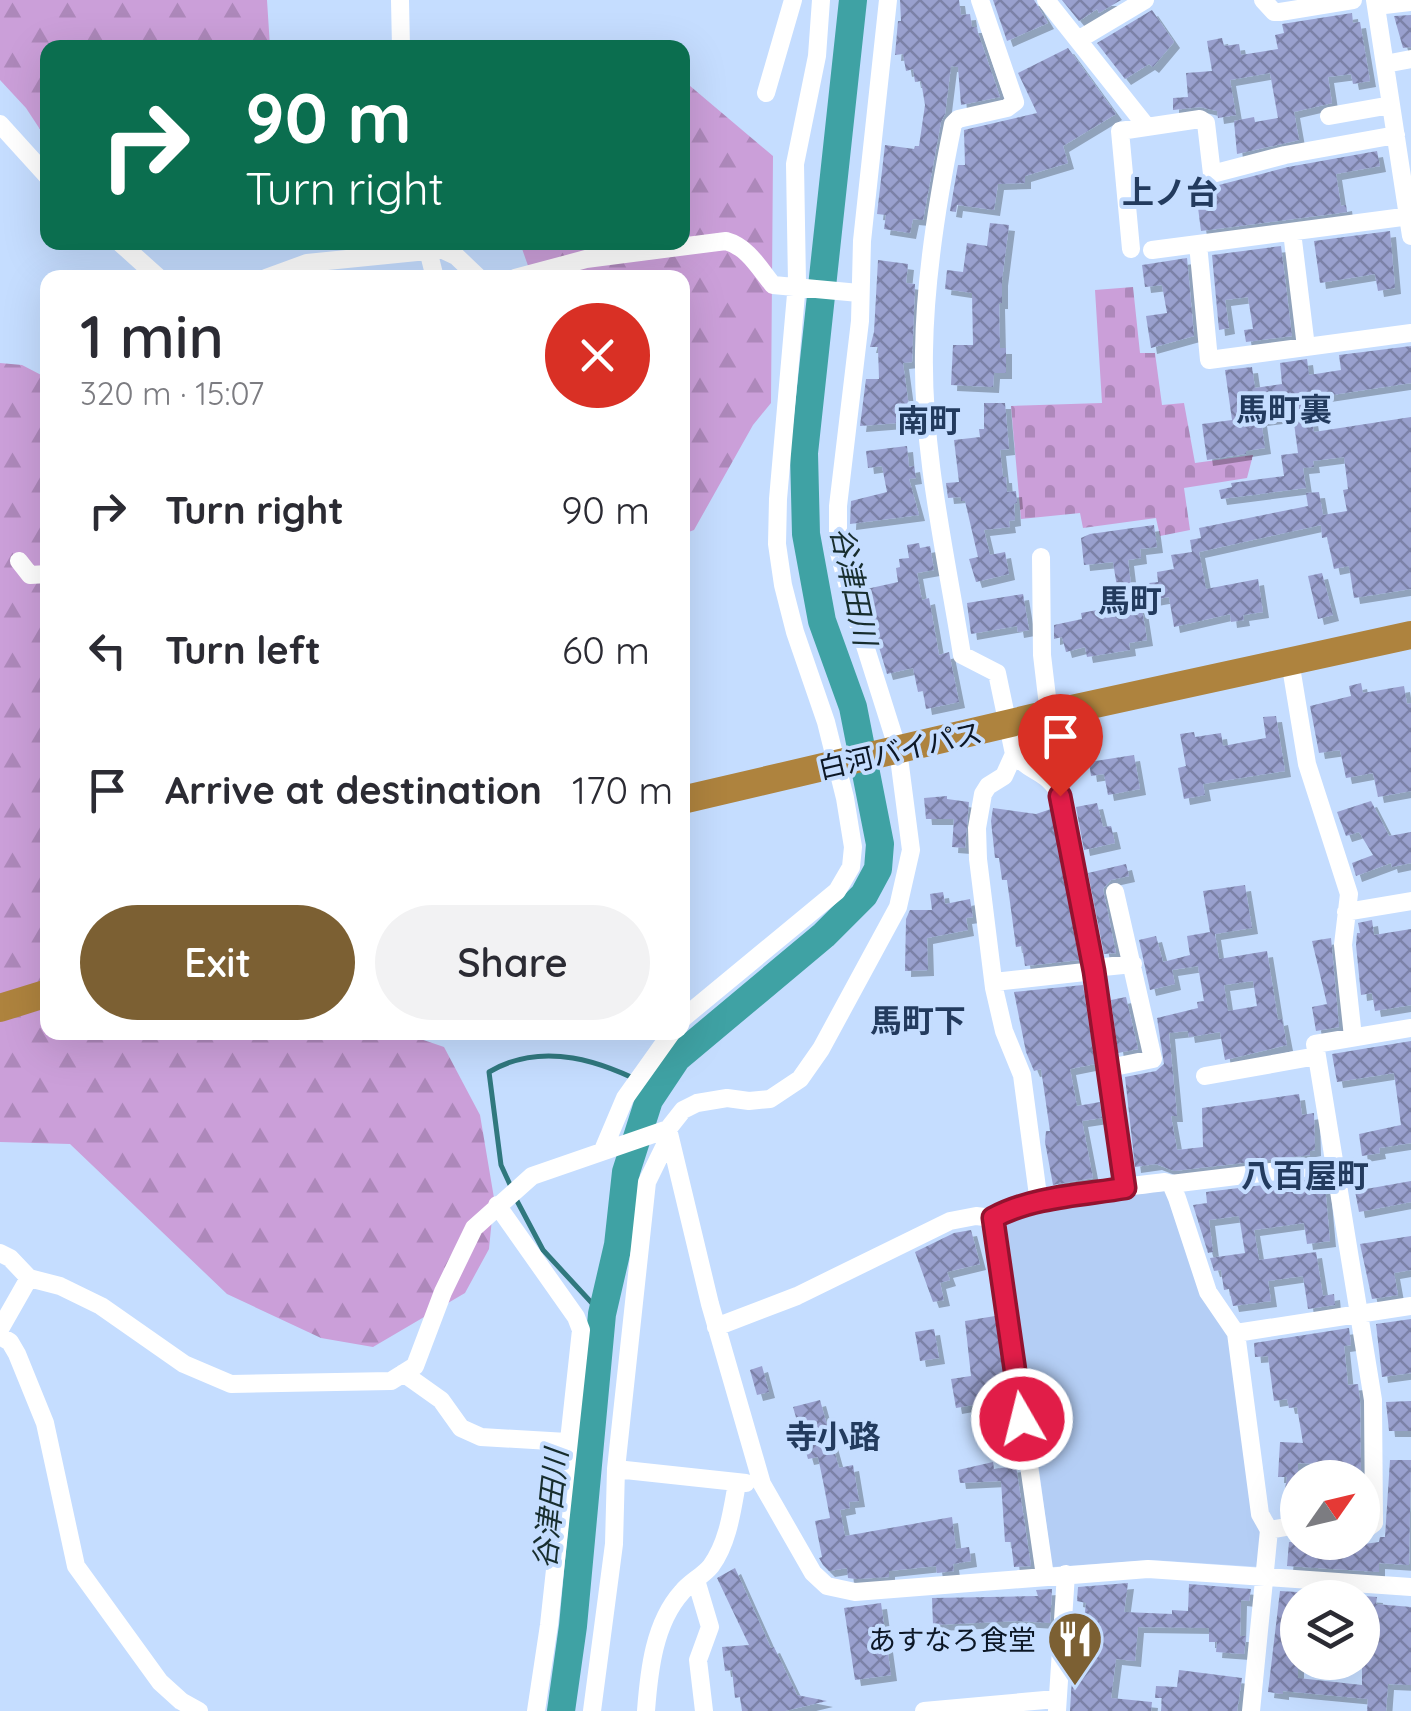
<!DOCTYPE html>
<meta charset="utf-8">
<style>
:root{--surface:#fff;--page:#f2f2f3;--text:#2b2b33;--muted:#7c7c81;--accent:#7c6033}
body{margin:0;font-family:Quicksand,"Noto Sans JP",sans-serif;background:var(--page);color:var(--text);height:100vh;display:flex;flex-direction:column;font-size:38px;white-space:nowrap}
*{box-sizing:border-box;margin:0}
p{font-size:32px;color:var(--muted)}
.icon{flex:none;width:55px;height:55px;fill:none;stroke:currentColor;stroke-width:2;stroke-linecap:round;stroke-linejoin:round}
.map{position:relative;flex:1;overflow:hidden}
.details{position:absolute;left:40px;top:270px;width:650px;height:770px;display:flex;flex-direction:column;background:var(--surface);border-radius:20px;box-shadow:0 10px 40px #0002}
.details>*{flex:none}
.hud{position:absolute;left:40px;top:40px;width:650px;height:210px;border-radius:20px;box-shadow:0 10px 40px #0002;background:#0b6e4f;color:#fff;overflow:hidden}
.needle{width:65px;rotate:56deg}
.fabs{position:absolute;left:1280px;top:1460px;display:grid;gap:20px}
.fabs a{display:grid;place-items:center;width:100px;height:100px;border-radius:50%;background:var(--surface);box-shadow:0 10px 40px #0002;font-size:50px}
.pin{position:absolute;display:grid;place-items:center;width:85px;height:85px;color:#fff;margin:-102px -42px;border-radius:50% 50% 50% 0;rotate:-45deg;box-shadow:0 0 10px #0007}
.pin .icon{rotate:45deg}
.me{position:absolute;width:110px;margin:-55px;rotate:352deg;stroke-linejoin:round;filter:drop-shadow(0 0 8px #0008)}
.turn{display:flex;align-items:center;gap:35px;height:210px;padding:0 40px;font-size:45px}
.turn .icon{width:130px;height:130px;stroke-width:2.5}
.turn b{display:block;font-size:70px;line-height:85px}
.round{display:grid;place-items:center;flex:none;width:105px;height:105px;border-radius:52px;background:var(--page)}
.overview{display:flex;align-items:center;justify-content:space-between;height:170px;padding:0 40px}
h1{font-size:60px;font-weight:600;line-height:75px}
.button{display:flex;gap:20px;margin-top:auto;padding:20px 40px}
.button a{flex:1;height:115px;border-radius:60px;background:var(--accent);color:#fff;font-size:40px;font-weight:600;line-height:115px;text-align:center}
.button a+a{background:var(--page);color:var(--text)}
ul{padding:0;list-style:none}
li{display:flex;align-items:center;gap:30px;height:140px;padding:0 40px}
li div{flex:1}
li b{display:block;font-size:38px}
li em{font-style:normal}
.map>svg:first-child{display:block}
.built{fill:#b4cef5}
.forest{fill:url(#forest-firs)}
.cemetery{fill:url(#cemetery-stones)}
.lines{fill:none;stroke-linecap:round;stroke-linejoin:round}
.stream{stroke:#30787e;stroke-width:5}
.river{stroke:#3fa2a4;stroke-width:28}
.building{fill:url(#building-cross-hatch);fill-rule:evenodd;filter:url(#shadow)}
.minor{stroke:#fff;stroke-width:18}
.highway{stroke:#ae833e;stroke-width:28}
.route-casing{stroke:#92132f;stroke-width:25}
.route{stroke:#e11d48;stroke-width:18}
.labels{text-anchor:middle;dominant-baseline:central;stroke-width:8;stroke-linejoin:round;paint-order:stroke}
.street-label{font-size:28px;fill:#0c1726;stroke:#c5ddff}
.poi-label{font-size:28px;fill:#0c1726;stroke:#c5ddff;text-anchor:end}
.water-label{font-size:30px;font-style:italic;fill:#172d2e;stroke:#c5ddff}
.quarter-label{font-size:32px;font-weight:bold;fill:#233b5e;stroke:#c5ddff}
</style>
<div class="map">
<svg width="1411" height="1711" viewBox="0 0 1411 1711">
<defs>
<pattern id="forest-firs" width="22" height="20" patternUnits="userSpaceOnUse" patternTransform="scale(2.5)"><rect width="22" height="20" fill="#cb9fd9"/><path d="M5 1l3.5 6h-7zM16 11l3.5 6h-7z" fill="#ad88ba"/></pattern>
<pattern id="cemetery-stones" width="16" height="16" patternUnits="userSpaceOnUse" patternTransform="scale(2.5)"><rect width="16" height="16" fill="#cb9fd9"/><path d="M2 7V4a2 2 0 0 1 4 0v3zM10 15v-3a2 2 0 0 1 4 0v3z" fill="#ad88ba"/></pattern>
<pattern id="building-cross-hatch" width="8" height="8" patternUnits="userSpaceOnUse" patternTransform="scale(2.5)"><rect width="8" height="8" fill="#99a0ce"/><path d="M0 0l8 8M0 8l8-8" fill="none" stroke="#7b81a7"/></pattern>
<filter id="shadow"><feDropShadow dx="6" dy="6" stdDeviation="0" flood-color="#0004"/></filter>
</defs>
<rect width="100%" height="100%" fill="#c5ddff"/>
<path class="built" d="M1165,1189L1200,1294L1228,1335L1265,1538L1261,1567L1152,1560L1052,1567L1006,1219Z"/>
<path class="forest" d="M0,0H267L270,47L48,48L47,140L26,108L0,80Z
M683,80L773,156L771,403L753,425L694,530L683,534L682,278L532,277L520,243L682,242Z
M0,363L22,365L47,378L48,1032H239L274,1038L288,1032H400L444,1047L480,1115L494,1198L489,1249L465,1293L373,1347L321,1338L227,1294L70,1144L0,1142Z"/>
<path class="cemetery" d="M1133,287L1140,353H1155L1162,405L1184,403L1195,463L1253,455L1247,478L1184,488L1190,530L1160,536L1156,518L1083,528L1080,513L1021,519L1011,406L1102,403L1095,290Z"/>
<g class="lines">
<path class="stream" d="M512,1189L501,1165L489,1072C543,1040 603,1061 655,1089
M516,1199L543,1250L602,1314"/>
<path class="river" d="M561,1711L573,1626L602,1314L618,1245L626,1172L649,1100L677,1058L824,935L864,895L878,869L880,844L853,707L822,621L806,534L804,453L853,0"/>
</g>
<path class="building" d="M900,0H959L961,15L970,14L972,27H976L1000,97L961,105L958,67L951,66L945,114L941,122L923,220L913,219L910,233L884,229L886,215L877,214L885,145L914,149L915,146H919L925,105L921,81L915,82L913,69L906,71L903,54L895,55L898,21H901Z
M993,0H1034L1048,23L1007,41Z
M1062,0H1121L1099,13L1097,9L1079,21Z
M1152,10L1174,42L1153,67L1149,64L1125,79L1097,43Z
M1352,13L1353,23L1360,22L1370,81L1353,84L1351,74L1328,77L1332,103L1294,112L1299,140L1237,154L1234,121L1254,117L1255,122L1278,118L1270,73L1230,80L1236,115L1218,118L1217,111L1200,107L1173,110V98L1188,97L1186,73L1212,71L1207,41L1222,38L1224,46L1239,44L1241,55L1278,49L1275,35L1284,33L1282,24Z
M1411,15V47L1403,48L1394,16Z
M1068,48L1116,114L1063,146L1068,163L1025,176V183L998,184L994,210L957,205L956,212L950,211L958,165H965L964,130L1037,113L1018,73Z
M1377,151L1380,166L1336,174L1341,206L1346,205L1347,212L1201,231L1195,184L1215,186L1288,167Z
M990,223L1009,225L1002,280V303H999L1000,348H1006V373H994L993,387L951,385L953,345H973L972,293L945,289L947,270L963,272L967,243L987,246Z
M1390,231L1395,288L1378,291L1375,274L1320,283L1314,241Z
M1281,246L1292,336L1246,342L1244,330L1253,329L1248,297L1225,300L1229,328L1219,330L1212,255Z
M1187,258L1194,336L1151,348L1146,316L1167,313L1162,285L1145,287L1142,265Z
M878,260L908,264L906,283L915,284L912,362L903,363L911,422L860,426L866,379H879L878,347H870L874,332Z
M1411,346V383L1312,398L1314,405L1310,406L1314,432L1411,417V589L1354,598L1349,566L1334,569L1327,537L1322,538L1321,525L1199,552L1206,589L1258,579L1263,612L1243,615L1244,620L1231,622L1230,614L1174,627L1169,597L1141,602L1147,640L1129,643L1130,650L1087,657L1085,647L1066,652L1062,637L1054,639V625L1082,619L1081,613L1108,608L1106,588L1117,587L1113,562L1084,565L1081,538L1090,534L1154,525L1157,547L1140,549L1141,558L1128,560L1131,585L1158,582L1157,572L1174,569L1171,555L1192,552L1190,540L1201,538L1199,528L1308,506L1306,493L1319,492L1323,515L1347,511L1343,490L1348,489L1344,457L1313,461L1314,467L1303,468L1306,488L1221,499L1219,490L1232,487L1231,483L1284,476L1281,455L1298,453L1293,416L1261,420L1265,448L1246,451V454L1207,460L1202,424L1232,420L1225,370L1252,367L1255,388L1282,384L1280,363L1307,359L1309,375L1341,370L1339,355Z
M984,403H1005L1009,449L1000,450L1003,477H1006L1007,492L1016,491L1017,503L1014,504L1015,520L1009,521L1010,527L984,530L990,555L1005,552L1009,574L976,582L969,559L978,557L965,501H961V497L948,498L946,483L959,482L954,440L980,437L979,429H984Z
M907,446L909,467L914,466L916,478L909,479L919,515L850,524L851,501L887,492L882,466L868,468L866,451Z
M919,543L920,548L930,546L934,570L917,573L922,600L929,598L939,655L949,652L959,702L926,709L923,691L918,692L913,668L887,674L862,590L898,582L896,568L900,567L899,559L909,558L907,545Z
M1322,573L1333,615L1318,619L1308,576Z
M1023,594L1029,630L1018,632L1017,626L971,634L967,603Z
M1361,683L1363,693L1404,686L1407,704L1411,703V791L1378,797L1373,773L1346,778L1340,750L1319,753L1310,706L1351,696L1349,686Z
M1276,716L1285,771L1203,784L1205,795L1184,799L1178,768L1186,766L1180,734L1194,732L1195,737L1221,733L1223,746L1266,738L1263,717Z
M1134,755L1140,789L1108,795L1104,774L1091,776L1089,762Z
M947,796V799L969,802L965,848L952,847L954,819H926L924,798Z
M1371,801L1389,836L1411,832V863L1392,867L1391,863L1356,876L1352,863L1373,855L1359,832L1346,836L1337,812Z
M1097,803L1103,827L1111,826L1115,843L1084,850L1076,807Z
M993,808L1036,814L1051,809L1079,960L1025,966L1022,946L1016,947L1007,880H1002L999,858H995L991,821Z
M1126,864L1129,876L1111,880L1103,889L1116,953L1104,954L1088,873Z
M1245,885L1252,928L1215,934L1219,959L1267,951L1278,1020L1282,1019L1287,1045L1225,1060L1220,1032L1189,1037L1188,1031L1169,1033L1177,1116H1171L1177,1150L1203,1147L1202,1108L1299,1094L1302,1115L1314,1113L1315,1150L1310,1151V1155L1174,1171L1156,1164L1135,1167L1125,1077L1156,1071L1164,1064L1157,1018L1198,1008L1197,1002L1204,1001L1198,966L1172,970L1175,984L1150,990L1139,940L1156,936L1163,962L1190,955L1187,936L1210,932L1203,891ZM1253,981L1257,1006L1228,1011L1224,985Z
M943,892L945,904L970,899L973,917L966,918L968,930L927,938L928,970L905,971L906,919L910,910H932L930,894Z
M1372,920L1374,935L1411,929V1005L1375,1011L1372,993L1361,995L1356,945L1357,933H1360L1358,923Z
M1331,938L1339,1027L1316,1031L1312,1007L1327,1004L1312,941Z
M1083,985L1095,1064L1070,1069L1077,1106L1100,1102L1102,1118L1082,1121L1093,1178L1053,1185L1045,1142L1046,1131H1050L1041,1069L1034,1071L1026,1052L1014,992Z
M1126,997L1138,1049L1118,1053L1111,1000Z
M1411,1041V1143L1379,1148L1380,1153L1362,1156L1359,1134L1401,1125L1394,1073L1337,1082L1332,1054Z
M1312,1179L1313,1187L1325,1186L1330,1241L1307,1244L1304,1223L1254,1230L1259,1260L1316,1252L1323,1296L1334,1294L1335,1305L1308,1309L1303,1276L1268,1281L1271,1301L1233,1306L1229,1289L1224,1290L1221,1270L1214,1271L1210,1258L1245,1253L1239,1216L1209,1220L1213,1252L1208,1253L1193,1205L1207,1203L1206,1192Z
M1411,1181V1202L1359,1212L1355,1191Z
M971,1230L980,1264L947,1272L950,1280L940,1283L944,1300L933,1302L915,1252L954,1233Z
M1411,1236V1270L1394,1273L1398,1295L1372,1299L1360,1244Z
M995,1316L1005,1385L999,1386L1001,1400L956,1408L951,1379L971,1376L965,1321Z
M1411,1319V1373L1382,1377L1376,1324Z
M1349,1328L1351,1345L1344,1346L1348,1385L1358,1384L1360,1401L1361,1478H1325V1464L1298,1463V1510L1282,1508L1287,1477H1278L1280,1442L1303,1443L1297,1407L1289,1408L1287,1399L1274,1401L1268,1356L1255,1357L1254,1343Z
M934,1329L939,1358L920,1361L915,1332Z
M762,1366L769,1392L757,1395L750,1370Z
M820,1400L839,1468L853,1465L859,1501L849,1502L850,1508L840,1510L845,1536L952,1517L956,1549L969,1547L971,1561L953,1564L954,1571L937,1573L936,1566L889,1571V1577L856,1579L848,1578L847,1568L829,1571L823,1565L819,1558L822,1557L815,1521L830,1518L823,1481L818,1457L808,1459L793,1407Z
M1411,1401V1431H1389L1386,1402Z
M1390,1460H1411L1409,1565L1379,1563V1572L1287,1566L1289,1542H1306L1305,1552L1337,1556L1338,1542L1364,1544L1379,1542L1380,1537H1385Z
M993,1462L994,1469L1016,1466L1031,1566L1014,1567L1011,1542H1005L1001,1481L960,1483L958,1470Z
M735,1568L771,1648L774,1647L797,1695L827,1701L785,1711H742L740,1697L735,1698L732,1670L725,1671L722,1647L749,1645L717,1578Z
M1128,1583L1124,1612L1172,1614V1610L1188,1611L1189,1584L1251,1589L1249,1601L1241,1600L1240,1636H1246L1244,1654L1216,1652L1217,1642H1209V1628L1138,1627L1135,1661L1116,1659L1111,1698L1152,1702L1151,1711H1070L1075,1626L1083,1628L1086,1603L1077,1601L1078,1587Z
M1052,1589L1050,1623L1017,1621L933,1625L932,1598L1038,1596L1036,1590Z
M1280,1591L1314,1593L1313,1598H1298V1678L1362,1685V1598L1351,1595L1377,1597L1376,1604L1411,1607V1685L1388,1684L1386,1711H1367L1368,1699L1283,1691V1694L1268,1692Z
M881,1603L891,1675L855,1680L844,1608Z
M1179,1670L1242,1678L1237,1711H1161L1162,1698H1155L1156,1686L1177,1687Z"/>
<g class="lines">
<path class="minor" d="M400,0L401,48
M980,0L1015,102L1007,108L958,119L953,124C938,197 925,276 924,351C922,453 946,555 962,655L997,673L1014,754
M1046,0L1147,127
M1263,0L1274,12H1280L1353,0
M1375,0L1411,236
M1376,6L1411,2
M1078,40L1145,0
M1385,64L1411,59
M766,93L793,0
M1329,116L1391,105
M0,124L48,177
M1292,232L1306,347
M119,242L159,278
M426,242L435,278
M1198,244L1209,360L1411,333
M1131,249L1120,131L1200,119L1206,123L1212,174L1285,155L1396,135
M1152,250L1411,216
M266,278L307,263L427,251L437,247L456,256L479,278
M515,278L586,259L726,241C748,247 759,268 773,285L859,293
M1041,557L1042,655L1049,714
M19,561L30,575L48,574
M1290,661L1307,764L1349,894L1343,945L1353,1037
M1346,912L1411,901
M1093,968L1133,964
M994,982L1094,971
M682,1019L837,891L851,867L853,847L845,798L826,722L795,632L783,585L777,544L778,499L797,283L795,164L817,56L821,0
M1109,1068L1153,1059L1115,892
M1205,1076L1317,1056
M668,1129L710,1304L762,1484L813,1573L827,1586L855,1592L1148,1569L1411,1587
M603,1150L625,1098L672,1032
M1171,1184L1336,1164
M1039,1203L1022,1075L1004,1031L994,988L978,859L977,828L983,794L988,786L1004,776L1014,754C1033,775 1046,769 1061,796L1094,971L1125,1188
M497,1205L576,1317L581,1330L549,1625L536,1711
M0,1253L10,1258L29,1278L60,1286L101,1306L184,1364L231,1384L391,1381L415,1366L443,1292L474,1228L532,1176L668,1129L683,1110L697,1103L727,1098L749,1101L770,1099L800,1079L821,1049L898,907L911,850L898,750L855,614L838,549V506L860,321L862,241L888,0
M716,1327L797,1296L950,1221L976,1216L993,1218
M0,1329L29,1278
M1236,1333L1411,1306
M0,1336L10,1342L17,1354L45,1423L76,1566L160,1682L181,1701L199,1711
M403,1373L441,1400L461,1428L481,1437L567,1442
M616,1469L746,1483
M1269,1530L1298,1525
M1362,1532L1374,1523L1373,1400L1315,1044L1411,1028
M1045,1576L993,1218C1038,1193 1113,1189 1165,1182L1171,1184L1177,1198L1208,1292L1236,1333L1260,1514L1269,1530L1251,1711
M696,1580L710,1627L698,1660L704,1711
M592,1711L614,1544L616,1469L647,1182L669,1137
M646,1711C649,1671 654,1623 682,1592C690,1582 703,1576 711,1566C728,1543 732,1511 737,1483
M924,1711L1056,1699
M1057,1711L1066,1574"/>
<path class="highway" d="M682,800L1049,714L1411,635
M0,1008L48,993"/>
</g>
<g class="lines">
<g class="route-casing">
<path id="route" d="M1022,1419L993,1218C1031,1197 1082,1195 1125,1188L1094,971L1060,796"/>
</g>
<use href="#route" class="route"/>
</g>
<defs>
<g id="restaurant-pin" transform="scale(2.875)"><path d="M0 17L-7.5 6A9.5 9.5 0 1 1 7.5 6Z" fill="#7c6033" stroke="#c5ddff"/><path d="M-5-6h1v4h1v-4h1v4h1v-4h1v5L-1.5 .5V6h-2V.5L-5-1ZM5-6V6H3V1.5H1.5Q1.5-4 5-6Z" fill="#fff"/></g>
</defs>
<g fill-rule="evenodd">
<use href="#restaurant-pin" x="1075" y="1639"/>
</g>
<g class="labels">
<g class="street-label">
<text transform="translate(900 750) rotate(-13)">白河バイパス</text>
</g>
<g class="poi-label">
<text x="1036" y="1639">あすなろ食堂</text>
</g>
<g class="water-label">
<text transform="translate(854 586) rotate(78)">谷津田川</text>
<text transform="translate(550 1509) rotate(-84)">谷津田川</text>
</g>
<g class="quarter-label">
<text x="1170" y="192">上ノ台</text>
<text x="1284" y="409">馬町裏</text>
<text x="929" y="420">南町</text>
<text x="1130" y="600">馬町</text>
<text x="918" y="1020">馬町下</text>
<text x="1305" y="1175">八百屋町</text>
<text x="833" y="1436">寺小路</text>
</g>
</g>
</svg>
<div class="fabs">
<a><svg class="needle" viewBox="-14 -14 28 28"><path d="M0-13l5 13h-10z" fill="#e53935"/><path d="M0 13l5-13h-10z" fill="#7c7c81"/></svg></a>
<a><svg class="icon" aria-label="layers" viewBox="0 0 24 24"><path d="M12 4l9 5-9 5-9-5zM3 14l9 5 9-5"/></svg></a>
</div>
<div class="pin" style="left:1060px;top:796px;background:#d93025"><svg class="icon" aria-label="arrive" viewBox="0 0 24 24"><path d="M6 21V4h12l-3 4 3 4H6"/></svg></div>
<svg class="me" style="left:1022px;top:1419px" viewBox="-20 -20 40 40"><circle r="17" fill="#e11d48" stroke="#fff" stroke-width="3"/><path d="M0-11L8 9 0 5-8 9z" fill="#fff"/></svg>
<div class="hud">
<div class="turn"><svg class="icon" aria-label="right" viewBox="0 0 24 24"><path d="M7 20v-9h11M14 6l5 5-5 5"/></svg><div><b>90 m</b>Turn right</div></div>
</div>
<section class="details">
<div class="overview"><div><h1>1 min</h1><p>320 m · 15:07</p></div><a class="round" style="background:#d93025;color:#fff"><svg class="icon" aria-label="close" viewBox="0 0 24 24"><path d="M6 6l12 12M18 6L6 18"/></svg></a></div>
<ul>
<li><svg class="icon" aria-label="right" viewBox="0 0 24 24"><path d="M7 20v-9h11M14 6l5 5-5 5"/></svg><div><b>Turn right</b></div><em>90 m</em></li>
<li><svg class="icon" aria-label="left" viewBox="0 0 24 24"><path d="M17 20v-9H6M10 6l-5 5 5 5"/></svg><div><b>Turn left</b></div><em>60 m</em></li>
<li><svg class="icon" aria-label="arrive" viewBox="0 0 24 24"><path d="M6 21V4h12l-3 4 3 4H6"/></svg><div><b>Arrive at destination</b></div><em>170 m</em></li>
</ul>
<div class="button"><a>Exit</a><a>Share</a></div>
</section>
</div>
